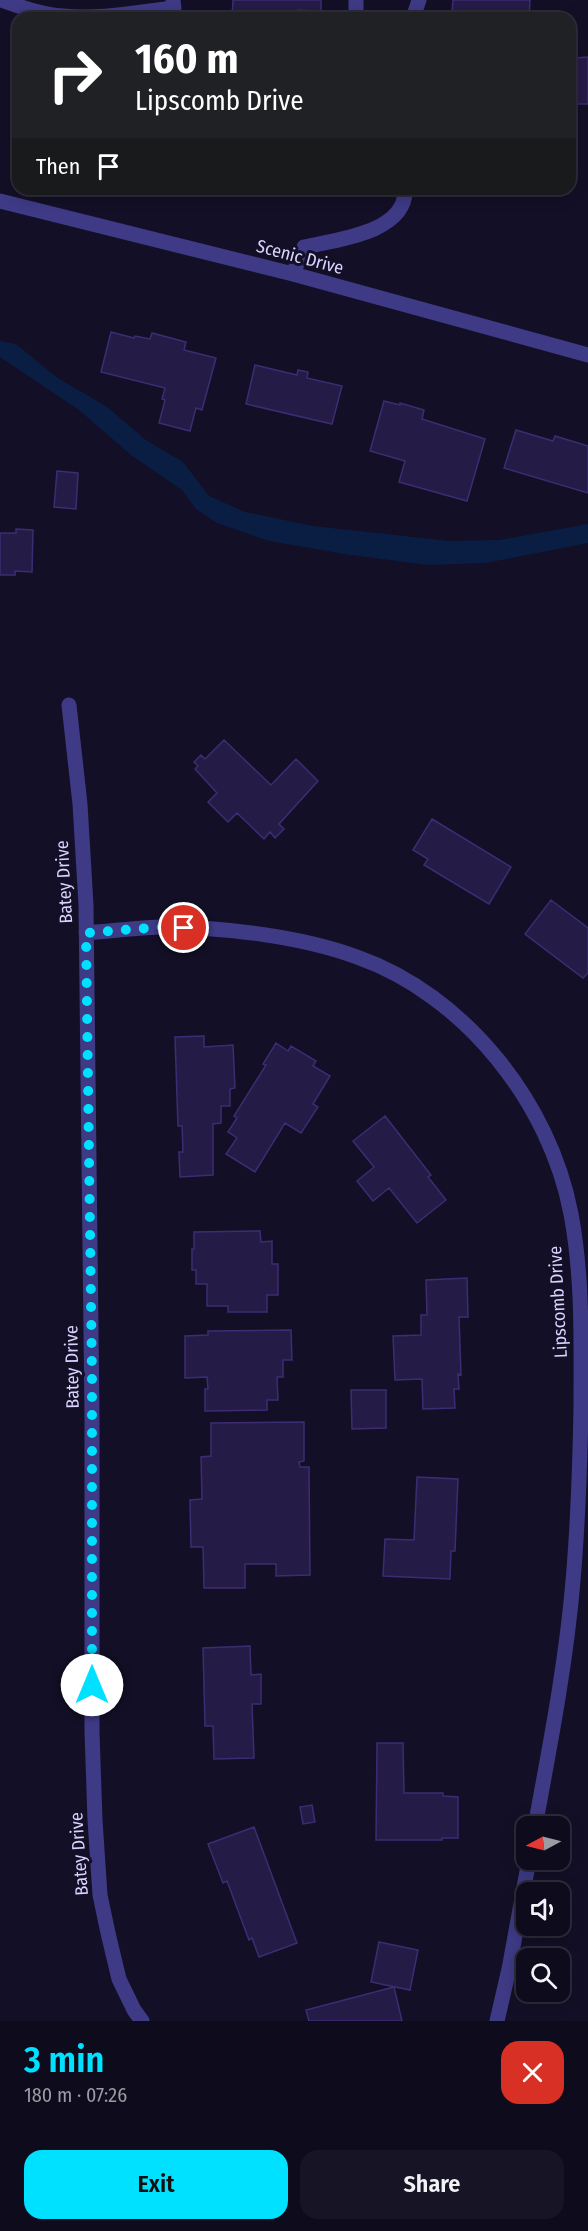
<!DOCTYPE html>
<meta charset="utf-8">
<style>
:root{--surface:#0e0b1c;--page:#171425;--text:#f1f3f6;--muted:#9b9ba3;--line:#2e2b3b;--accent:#00e1ff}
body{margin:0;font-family:"Fira Sans Condensed",sans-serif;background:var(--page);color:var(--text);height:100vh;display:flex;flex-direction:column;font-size:22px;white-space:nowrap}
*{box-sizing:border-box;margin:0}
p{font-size:20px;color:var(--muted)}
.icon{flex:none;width:33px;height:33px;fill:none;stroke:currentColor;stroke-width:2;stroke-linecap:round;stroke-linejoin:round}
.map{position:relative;height:2021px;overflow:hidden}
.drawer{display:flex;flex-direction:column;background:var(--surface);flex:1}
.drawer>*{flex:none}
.banner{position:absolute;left:12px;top:12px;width:564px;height:183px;border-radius:18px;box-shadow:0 3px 15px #0003,0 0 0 2px var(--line);background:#202124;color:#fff;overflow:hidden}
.needle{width:39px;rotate:263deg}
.tools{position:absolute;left:516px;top:1816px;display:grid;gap:12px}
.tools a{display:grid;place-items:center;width:54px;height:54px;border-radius:12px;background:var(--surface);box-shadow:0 3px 15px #0003,0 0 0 2px var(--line);font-size:30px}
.pin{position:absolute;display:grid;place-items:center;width:51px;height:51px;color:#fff;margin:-26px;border:3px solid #fff;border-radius:50%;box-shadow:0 2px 6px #0007}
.me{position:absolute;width:66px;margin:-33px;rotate:0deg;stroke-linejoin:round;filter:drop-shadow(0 0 4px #0008)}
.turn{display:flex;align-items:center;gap:21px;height:126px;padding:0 24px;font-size:27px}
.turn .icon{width:78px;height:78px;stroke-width:2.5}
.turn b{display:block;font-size:42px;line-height:51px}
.then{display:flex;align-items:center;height:57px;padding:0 24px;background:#0003;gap:12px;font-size:22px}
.round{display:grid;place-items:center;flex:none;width:63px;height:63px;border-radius:18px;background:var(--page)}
.head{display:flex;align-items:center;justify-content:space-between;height:102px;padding:0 24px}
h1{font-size:36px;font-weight:600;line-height:45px;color:var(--accent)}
.primary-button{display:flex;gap:12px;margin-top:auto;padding:12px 24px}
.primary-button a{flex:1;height:69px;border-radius:18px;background:var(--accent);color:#111;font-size:24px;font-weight:600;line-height:69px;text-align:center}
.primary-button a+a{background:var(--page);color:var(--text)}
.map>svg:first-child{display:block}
.water{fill:#0a1e44}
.building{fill:#251b47;stroke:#3c2d73;stroke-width:1.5}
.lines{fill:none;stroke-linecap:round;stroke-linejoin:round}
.service{stroke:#3e3a85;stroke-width:15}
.minor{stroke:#3e3a85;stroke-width:15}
.route{stroke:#00e1ff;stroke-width:10;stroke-dasharray:0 18}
.labels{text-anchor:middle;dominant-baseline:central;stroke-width:6;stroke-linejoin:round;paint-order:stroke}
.street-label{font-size:18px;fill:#dad4ff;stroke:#130f26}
</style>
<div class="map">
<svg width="588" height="2021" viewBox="0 0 588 2021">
<rect width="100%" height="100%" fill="#130f26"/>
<path class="water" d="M0,341L16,344L56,377L107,407L147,441L183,462L209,496L245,512L313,526L449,541L499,540L588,524V543L485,563L429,565L351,555L269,541L217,523L196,509L182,490L131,455L79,410L0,357Z"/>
<path class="building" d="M233,0H321V11L298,10V18H232Z
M453,0H530L529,18H478V14L452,13Z
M588,57V104H576V58Z
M111,332L134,338L135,336L150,339L152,333L186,342L184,350L216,358L202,410L196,408L190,431L159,423L165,400L162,399L165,388L101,372Z
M255,365L297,375L298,370L308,372L307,378L342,386L332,424L246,404Z
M384,401L400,405V403L424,410L422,419L485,439L467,501L399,482L405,461L370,451Z
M516,430L553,441L555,436L588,446V493L504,468Z
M57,471L78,473L76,509L54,507Z
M16,529L33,530L32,572L15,571V575H0V533H16Z
M224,740L271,785L296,759L318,781L279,824L284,829L275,838L270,832L264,839L237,813L228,822L208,802L217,793L195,769L198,766L194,762L201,755L205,759Z
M432,819L511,867L489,904L424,865L428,859L413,850Z
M551,900L588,928V973L583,978L525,934Z
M204,1036V1047L233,1045L235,1088L230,1089V1106H221V1123L213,1124V1175L180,1177L179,1152H183L182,1126H178L175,1037Z
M276,1043L288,1051L291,1046L316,1061L313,1066L330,1076L313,1104L318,1107L301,1133L285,1123L255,1172L226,1154L237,1138L228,1132L237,1118L234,1116L266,1065L263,1064Z
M385,1116L431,1175L428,1177L446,1200L417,1223L389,1188L373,1201L357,1181L374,1167L353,1141Z
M260,1231L261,1242L272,1241V1264H278V1295H267V1312H228V1306H207V1284H196V1270H192V1249H194V1232Z
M467,1278L468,1317H459L461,1375L458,1374L459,1389H454L455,1408L423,1409L422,1379L395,1380L393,1336L421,1335V1315H427L426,1280Z
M291,1330L292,1360H283V1377H277L278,1400H267V1410L205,1411V1389H208L207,1377L185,1378V1336L208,1335V1331Z
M351,1390H386V1428L352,1429Z
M304,1422V1461L299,1462L300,1467H309L310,1575L276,1576V1564H245V1588H204L203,1547H191L190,1500L202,1499L201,1457L211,1456V1423Z
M417,1477L458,1479L455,1551H451L450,1579L383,1576L385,1539L414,1540Z
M250,1646L251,1675L261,1674V1704H252L254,1758L214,1759L213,1726H205L203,1648Z
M377,1743H403L404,1793H443V1796L458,1797V1838H442V1840H376Z
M312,1805L315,1822L303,1824L300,1807Z
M254,1827L297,1943L259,1957L252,1938L249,1940L227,1881L223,1883L208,1844Z
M379,1942L418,1950L410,1990L371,1982Z
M394,1987L402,2021H309L306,2010Z"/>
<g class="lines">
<path class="service" d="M1,0C21,7 42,15 63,16C99,20 138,12 174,8L173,0"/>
<path class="minor" d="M356,0V18
M413,18L419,0
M0,201L293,274L588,355
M293,274L304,247C335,240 407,233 405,189
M69,705L80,804L86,905L92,1417V1732L95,1820L100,1895L108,1933L119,1979L134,2010L142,2021
M86,933C111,931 136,928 161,927C222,927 300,936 357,957C465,995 550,1103 571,1214C583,1278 581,1342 581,1407C580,1465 578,1523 573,1581C566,1664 550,1745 535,1827
M497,2021L509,1969L529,1860"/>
</g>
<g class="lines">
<path class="route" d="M92,1685V1376L86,933L161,927L184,928"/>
</g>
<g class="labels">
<g class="street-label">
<text transform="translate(300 257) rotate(15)">Scenic Drive</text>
<text transform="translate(64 882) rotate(-93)">Batey Drive</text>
<text transform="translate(558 1302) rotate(-93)">Lipscomb Drive</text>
<text transform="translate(72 1367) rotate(-91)">Batey Drive</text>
<text transform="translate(79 1854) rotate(-94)">Batey Drive</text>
</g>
</g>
</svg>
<div class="tools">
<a><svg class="needle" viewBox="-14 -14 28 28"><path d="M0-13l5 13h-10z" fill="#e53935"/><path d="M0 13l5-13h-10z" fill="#9b9ba3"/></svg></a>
<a><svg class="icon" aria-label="sound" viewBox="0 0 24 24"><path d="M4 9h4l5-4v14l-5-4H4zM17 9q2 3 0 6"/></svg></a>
<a><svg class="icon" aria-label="search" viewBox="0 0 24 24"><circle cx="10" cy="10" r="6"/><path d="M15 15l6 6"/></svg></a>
</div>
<div class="pin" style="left:184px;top:928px;background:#d93025"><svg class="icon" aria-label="arrive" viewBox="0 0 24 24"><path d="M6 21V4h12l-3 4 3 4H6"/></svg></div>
<svg class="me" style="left:92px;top:1685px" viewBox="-20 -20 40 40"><circle r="19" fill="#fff"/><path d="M0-13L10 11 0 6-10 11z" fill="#00e1ff"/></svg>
<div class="banner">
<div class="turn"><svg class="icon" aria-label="right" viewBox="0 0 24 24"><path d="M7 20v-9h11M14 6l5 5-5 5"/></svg><div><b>160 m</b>Lipscomb Drive</div></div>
<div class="then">Then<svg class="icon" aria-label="arrive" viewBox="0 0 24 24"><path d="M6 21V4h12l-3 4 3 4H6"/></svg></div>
</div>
</div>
<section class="drawer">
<div class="head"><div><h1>3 min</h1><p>180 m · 07:26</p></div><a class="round" style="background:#d93025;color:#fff"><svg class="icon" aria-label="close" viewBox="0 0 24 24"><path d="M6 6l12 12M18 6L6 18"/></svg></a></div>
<div class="primary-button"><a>Exit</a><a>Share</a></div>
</section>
